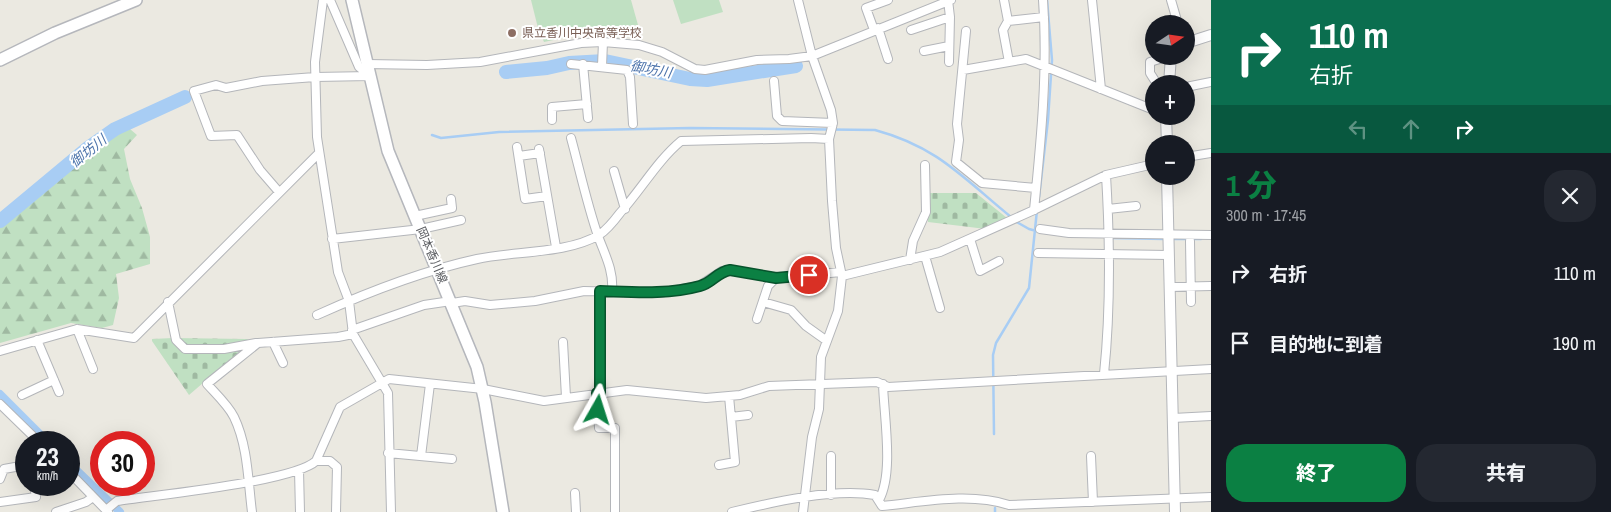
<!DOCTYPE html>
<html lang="ja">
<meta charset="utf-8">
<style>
:root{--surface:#171b24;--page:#242831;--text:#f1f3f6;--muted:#9ea1a6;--accent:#0b8043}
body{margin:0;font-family:"Archivo Narrow","Noto Sans JP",sans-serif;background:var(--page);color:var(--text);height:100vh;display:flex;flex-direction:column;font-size:19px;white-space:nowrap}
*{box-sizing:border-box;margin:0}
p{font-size:16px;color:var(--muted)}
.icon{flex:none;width:28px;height:28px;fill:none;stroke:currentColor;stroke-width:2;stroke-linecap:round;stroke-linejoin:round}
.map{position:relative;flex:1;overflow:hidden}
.details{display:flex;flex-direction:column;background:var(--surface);width:400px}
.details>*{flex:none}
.banner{background:#0b6e4f;color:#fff;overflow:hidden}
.needle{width:32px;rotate:77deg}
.tools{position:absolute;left:1145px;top:15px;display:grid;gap:10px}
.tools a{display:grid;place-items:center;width:50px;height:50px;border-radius:50%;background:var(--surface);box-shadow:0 5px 20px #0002;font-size:25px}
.speed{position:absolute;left:15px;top:431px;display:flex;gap:10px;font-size:25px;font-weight:700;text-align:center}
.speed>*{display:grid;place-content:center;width:65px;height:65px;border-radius:50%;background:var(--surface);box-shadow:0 5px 20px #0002;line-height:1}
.speed small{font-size:12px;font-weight:400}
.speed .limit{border:8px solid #d22;background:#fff;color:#111}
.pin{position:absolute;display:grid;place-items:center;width:42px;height:42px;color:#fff;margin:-21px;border:2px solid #fff;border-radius:50%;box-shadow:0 1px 5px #0007}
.me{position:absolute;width:55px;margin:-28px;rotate:6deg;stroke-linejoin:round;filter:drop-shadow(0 0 4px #0008)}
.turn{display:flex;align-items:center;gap:18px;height:105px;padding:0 15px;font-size:22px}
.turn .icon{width:65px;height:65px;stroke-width:2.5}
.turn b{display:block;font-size:35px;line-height:42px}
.lanes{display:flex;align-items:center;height:48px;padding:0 15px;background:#0003;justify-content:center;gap:25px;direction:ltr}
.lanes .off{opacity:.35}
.round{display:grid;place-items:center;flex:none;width:52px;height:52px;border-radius:20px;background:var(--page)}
.headline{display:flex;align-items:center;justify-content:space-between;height:85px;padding:0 15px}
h1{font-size:30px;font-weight:800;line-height:38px;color:var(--accent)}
.action{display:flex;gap:10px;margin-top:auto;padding:10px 15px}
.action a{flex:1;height:58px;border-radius:20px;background:var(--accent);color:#fff;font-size:20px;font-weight:800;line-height:58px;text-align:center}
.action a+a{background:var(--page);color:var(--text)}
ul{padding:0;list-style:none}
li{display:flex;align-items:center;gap:15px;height:70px;padding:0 15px}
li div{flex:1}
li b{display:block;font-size:19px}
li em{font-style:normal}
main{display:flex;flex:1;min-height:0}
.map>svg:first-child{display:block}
.forest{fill:url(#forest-firs)}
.cemetery{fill:url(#cemetery-stones)}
.garden{fill:#c0e0c2}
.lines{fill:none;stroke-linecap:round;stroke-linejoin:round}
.stream{stroke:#a8cdf4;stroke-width:2.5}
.canal{stroke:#a8cdf4;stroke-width:8}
.river{stroke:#a8cdf4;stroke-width:14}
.minor-casing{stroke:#b4b6ba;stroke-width:10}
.tertiary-casing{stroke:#b4b6ba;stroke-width:12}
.secondary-casing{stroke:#b5b7bc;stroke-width:14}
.minor{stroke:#fff;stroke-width:8}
.tertiary{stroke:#fff;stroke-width:10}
.secondary{stroke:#fff;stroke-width:11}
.route-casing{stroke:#07532c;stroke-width:12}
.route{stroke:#0b8043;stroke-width:9}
.education-dot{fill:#8d6e63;stroke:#fff;stroke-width:2}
.labels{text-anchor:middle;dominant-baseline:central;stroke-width:4;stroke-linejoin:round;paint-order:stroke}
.education-label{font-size:12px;fill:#785e54;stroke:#fff;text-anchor:start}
.street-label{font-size:12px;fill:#5a5c60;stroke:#fff}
.water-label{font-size:14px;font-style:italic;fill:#4c73ab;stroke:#fff}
</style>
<main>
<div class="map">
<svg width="1211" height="512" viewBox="0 0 1211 512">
<defs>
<pattern id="forest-firs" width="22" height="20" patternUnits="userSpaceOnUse" patternTransform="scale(1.25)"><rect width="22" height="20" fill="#c0e0c2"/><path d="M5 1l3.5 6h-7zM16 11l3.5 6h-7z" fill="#9fb9a1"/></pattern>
<pattern id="cemetery-stones" width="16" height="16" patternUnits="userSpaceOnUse" patternTransform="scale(1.25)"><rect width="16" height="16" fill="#c0e0c2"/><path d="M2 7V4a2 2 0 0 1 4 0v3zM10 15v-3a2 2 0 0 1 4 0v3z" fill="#9fb9a1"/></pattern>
</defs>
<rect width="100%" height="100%" fill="#ebe9e1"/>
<path class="forest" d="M130,129L137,135L124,149L130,179L142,208L150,237V264L116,274L119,298L113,325L102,328L71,323L0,343V223C32,200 95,135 130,129Z"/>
<path class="cemetery" d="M928,193H976L1007,218L986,229L928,222Z
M173,338L247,339L252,341L189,395L152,341V339Z"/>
<path class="garden" d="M531,0H631L638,25L608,28V34L587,33L544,42L538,28Z
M673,0H719L723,12L681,24Z"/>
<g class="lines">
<path class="stream" d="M432,135L441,138L499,132L690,128L875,130C938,147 963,178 1011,217
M1039,197L1048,120L1052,60L1047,0
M1015,221L1029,229L1040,232
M1112,238L1164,239
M1173,239H1201
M994,434L993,355L996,343L1029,288L1037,210
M995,512V508"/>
<path class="canal" d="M0,394L48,442
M69,463L120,512"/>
<path class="river" d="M506,72L547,68L569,63L605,61L690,79L707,80L796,66
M0,221L88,148L115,129L185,97"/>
<g class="minor-casing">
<path id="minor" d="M323,0L315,62L317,137L338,272L349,301L353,334L388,393L391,512
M330,0L359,67L370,76
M798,0L812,56L831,110L833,123L829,139L832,201L836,248L842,276L838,311L821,357L819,409L812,437L803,512
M948,0L950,17L949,62
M1004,0L1008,21L1003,30L1009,62
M1092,0L1101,89
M1171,0L1178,24
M1008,21L1044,17
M878,28L888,59
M874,30L866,8L888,0
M911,30L950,17
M966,31L957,124L959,140L956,162L982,183L1036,188
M924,51L949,46
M367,64L427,65L480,62L581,43L603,42L639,45L662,52L695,69L705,70L757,60L789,59L812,56L951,0
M571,64L627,70L630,77L633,124
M583,64L588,118
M602,66L603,42
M963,70L1026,59L1154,110
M774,81L777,116L782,121L833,123
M1157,84L1150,73V62L1169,56
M1186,87L1211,82
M552,120V107L587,104
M571,138C580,171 587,204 598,236C605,255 614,271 612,292
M517,147L525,199L547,196
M539,149L556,247
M519,156L540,153
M1186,157L1211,153
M614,171L625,209
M279,192L260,170L237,135L211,136L194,91L216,85L226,88L262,81L315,77L370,76
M1108,209L1136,206
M1034,210C1041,140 1048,70 1043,0
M415,216L452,208L451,199
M1040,229L1069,233L1211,235
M332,239L421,229L461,220
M970,239L980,271L999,261
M1190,241L1191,302
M1038,253L1168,255
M925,256L940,308
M910,260L913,241L926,212L925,165
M842,276L940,252L1034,210L1106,175L1154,164
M1169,287L1211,286
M600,291V393
M168,302L176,340L185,349H224L256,343
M763,302L791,310L806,326L827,341
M452,303L465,301L490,305L535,301L584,291L659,293L699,286L722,271L730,270L776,278L841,272
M317,315C368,292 422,271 477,259C514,251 567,254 599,235C608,229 614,221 620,213C641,190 657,161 681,141L811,138L829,139
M757,319L768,286L776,278
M77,329L93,369
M352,330L424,305L451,301
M37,340L59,392
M273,342L283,363
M563,342L566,397
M0,351L77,329L134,338L319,153
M1104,374C1111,307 1110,242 1106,175
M597,393L599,428H615V512
M22,395L54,380
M0,404L39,442
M731,417L748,415
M1173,418L1211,416
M388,453L452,459
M421,456L430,384
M1091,456L1093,502
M316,461H330L337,467L336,512
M719,465L735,462L729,396
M299,470L300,512
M69,472L108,512
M0,479L4,469L26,465
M575,493L576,512
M831,495V456
M879,500C894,473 884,417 883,384
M0,502L36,497L34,485
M106,510L117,501C155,495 293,482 316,461L340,407L389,379L483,389L544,401L627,390L706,398L740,395L769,386L877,382L888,387L1211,369
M56,512L86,502L93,497
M252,512C248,481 248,446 234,417C228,405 216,394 207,384L258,343L338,337L353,334
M732,512C773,502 834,488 875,495L882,506C923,502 969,492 1009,505L1211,497"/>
</g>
<g class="tertiary-casing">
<path id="tertiary" d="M1186,43L1211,35
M1169,84L1171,56
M1166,116L1167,144
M1167,176L1175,512"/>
</g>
<g class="secondary-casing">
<path id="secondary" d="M352,0L388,151L477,367L485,402L503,512
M0,60L55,33L136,0"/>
</g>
<use href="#minor" class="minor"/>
<use href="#tertiary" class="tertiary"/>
<use href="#secondary" class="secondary"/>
</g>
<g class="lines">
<g class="route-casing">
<path id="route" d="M598,410L597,393H600V291C633,292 667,295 700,286C712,283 717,272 730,270L776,278L809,275"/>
</g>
<use href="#route" class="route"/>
</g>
<circle class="education-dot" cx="512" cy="33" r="5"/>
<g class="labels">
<g class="education-label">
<text x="522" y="33">県立香川中央高等学校</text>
</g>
<g class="street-label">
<text transform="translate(432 255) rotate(67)">岡本香川線</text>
</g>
<g class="water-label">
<text transform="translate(651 69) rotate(10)">御坊川</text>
<text transform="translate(88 151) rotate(-39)">御坊川</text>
</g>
</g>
</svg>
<div class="tools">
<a><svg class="needle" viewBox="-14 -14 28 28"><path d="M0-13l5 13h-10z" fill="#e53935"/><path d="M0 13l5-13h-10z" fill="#9ea1a6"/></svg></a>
<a>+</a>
<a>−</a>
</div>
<div class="speed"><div>23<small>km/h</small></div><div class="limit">30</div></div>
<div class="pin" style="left:809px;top:275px;background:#d93025"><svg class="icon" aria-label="arrive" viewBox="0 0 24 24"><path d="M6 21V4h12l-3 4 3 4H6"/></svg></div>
<svg class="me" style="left:598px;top:410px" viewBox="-20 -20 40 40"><path d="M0-17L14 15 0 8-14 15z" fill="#0b8043" stroke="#fff" stroke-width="4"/></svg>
</div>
<section class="details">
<div class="banner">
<div class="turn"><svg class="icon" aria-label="right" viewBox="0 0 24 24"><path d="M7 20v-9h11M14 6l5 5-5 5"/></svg><div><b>110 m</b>右折</div></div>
<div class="lanes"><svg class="icon off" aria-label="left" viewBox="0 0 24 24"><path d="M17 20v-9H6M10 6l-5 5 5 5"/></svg><svg class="icon off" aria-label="ahead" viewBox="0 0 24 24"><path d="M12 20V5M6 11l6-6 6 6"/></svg><svg class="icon" aria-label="right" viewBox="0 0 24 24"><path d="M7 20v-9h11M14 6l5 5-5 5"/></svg></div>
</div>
<div class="headline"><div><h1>1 分</h1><p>300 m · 17:45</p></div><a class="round"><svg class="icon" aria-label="close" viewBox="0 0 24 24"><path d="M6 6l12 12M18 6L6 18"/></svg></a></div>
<ul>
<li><svg class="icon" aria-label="right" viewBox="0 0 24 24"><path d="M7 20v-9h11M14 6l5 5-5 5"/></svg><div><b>右折</b></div><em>110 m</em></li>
<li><svg class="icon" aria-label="arrive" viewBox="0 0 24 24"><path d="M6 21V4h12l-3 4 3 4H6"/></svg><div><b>目的地に到着</b></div><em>190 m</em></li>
</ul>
<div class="action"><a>終了</a><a>共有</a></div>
</section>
</main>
